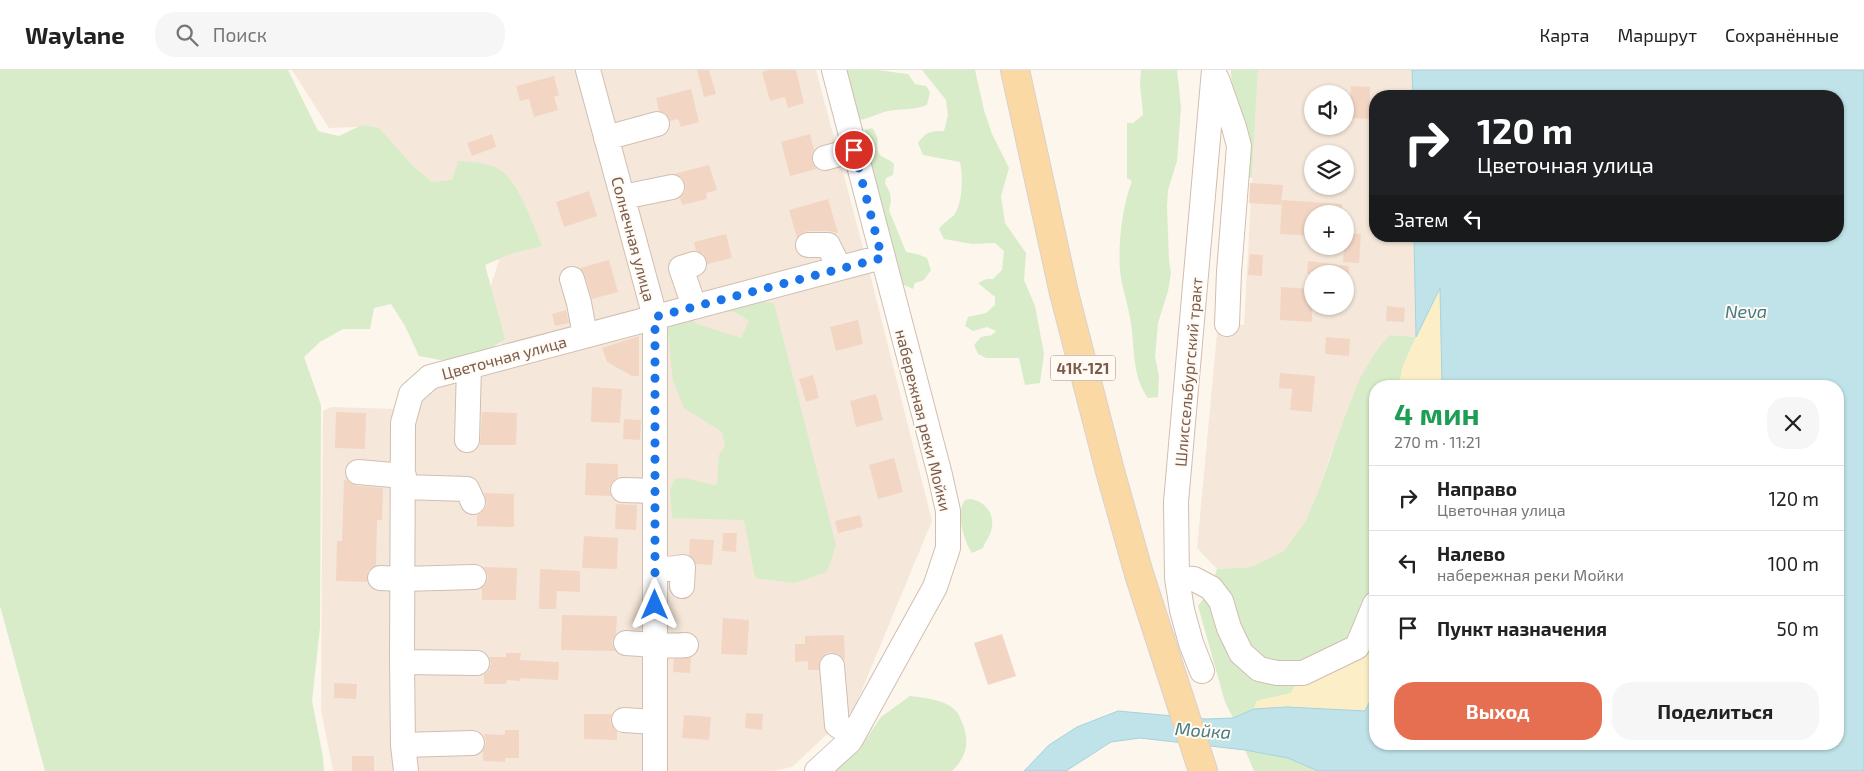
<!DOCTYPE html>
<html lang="ru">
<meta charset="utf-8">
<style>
:root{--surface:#fff;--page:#f6f6f6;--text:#222;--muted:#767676;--line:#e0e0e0;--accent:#e76f51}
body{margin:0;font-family:"Exo 2",sans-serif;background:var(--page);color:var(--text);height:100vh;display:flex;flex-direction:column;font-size:19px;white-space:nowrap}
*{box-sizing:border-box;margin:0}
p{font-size:16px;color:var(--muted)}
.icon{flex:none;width:28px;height:28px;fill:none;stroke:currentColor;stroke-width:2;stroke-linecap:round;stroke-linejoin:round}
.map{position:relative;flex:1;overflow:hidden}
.side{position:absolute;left:1369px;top:310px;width:475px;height:370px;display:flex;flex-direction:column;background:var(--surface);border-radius:20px;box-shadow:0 1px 4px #0004}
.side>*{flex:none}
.banner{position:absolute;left:1369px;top:20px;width:475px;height:152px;border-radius:20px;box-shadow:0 1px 4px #0004;background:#202124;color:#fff;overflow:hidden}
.fabs{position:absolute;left:1304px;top:15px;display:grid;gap:10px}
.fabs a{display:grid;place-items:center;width:50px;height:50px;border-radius:50%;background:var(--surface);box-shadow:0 1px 4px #0004;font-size:25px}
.pin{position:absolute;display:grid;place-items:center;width:42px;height:42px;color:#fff;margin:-21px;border:2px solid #fff;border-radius:50%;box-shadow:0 1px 5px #0007}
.me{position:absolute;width:55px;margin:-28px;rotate:0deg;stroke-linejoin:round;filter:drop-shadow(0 0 4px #0008)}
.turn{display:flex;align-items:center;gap:18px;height:105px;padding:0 25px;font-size:22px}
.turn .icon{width:65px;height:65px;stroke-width:2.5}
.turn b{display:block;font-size:35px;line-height:42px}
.then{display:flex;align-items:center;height:48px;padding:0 25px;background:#0003;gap:10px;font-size:19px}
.round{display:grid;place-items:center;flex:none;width:52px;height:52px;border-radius:20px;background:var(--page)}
.headline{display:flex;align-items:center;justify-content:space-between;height:85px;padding:0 25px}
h1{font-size:30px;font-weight:700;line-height:38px;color:#1e9e55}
.cta{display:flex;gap:10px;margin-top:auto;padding:10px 25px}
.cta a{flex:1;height:58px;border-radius:20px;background:var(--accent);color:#fff;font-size:20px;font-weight:700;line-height:58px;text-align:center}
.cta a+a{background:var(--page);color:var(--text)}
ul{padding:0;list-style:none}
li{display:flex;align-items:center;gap:15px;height:65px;padding:0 25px;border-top:1px solid var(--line)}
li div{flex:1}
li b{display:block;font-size:19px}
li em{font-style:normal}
header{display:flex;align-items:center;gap:30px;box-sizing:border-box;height:70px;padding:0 25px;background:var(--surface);border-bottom:1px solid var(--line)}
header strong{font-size:24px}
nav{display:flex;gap:28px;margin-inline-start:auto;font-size:18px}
.search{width:350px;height:45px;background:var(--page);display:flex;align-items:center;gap:12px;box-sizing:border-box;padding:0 18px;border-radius:20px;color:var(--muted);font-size:19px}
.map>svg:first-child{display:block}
.residential{fill:#f5e8da;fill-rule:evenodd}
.green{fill:#d8ecc9}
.sand{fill:#fcefc7}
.water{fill:#bfe3e8;stroke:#a5d3da}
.building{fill:#f3d5c3}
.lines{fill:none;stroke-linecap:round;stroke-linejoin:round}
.minor-casing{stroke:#d1beb0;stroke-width:26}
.major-casing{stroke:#dad1cd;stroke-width:30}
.minor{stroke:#fff;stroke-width:24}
.major{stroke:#fbd9a5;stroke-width:28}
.route{stroke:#1a73e8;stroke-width:9;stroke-dasharray:0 16.2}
.labels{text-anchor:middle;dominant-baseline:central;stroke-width:4;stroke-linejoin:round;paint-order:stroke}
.shield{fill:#fffaf3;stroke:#a28b7f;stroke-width:1}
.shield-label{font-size:15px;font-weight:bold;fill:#7a5c4d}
.street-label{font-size:16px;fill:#7a5c4d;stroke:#fffaf3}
.water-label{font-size:18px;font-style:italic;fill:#437c86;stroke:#fffaf3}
</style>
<header>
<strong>Waylane</strong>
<div class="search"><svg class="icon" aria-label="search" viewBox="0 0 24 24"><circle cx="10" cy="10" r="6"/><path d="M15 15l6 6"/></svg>Поиск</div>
<nav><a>Карта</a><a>Маршрут</a><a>Сохранённые</a></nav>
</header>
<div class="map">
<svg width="1864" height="701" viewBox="0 0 1864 701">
<rect width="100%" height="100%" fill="#fdf6ec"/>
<path class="residential" d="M292,0H816L870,204L932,451L854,639L792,697L773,701H333L321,640L323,341L332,337L397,339L504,277L483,255L490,219L499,190L489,175L359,57L329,58Z
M1258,0H1412L1413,26H1375V166H1414L1416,267L1390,265L1331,383L1318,422L1305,452L1284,481L1251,497L1217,499L1197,478L1218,253L1244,255ZM1312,24H1345V56H1312ZM1312,84H1345V116H1312ZM1312,144H1345V176H1312ZM1312,204H1345V236H1312Z"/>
<path class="green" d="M0,0H288L318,61L339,66L362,55L379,58L413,96L432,112L452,110L458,91C472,92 487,92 500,100C519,112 533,155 542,176L510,184L485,195L505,269L483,284L446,291L419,286L405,256L391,234L374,238L370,259H343L320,272L304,287L321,335L320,558L312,631L323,687L324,701H45L0,536Z
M837,0H877L908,4L915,14L926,16L930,22L927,35C914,41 898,38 884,42C875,45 866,50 856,50Z
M922,0H975L984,40L992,64L1009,98L1001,126L1005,153L1026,183L1024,210L1035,236L1044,284L1040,313L1025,315L1019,288H986L978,284L974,275L981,267L992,265L996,261L987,257L973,261L965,256L968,247L986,243L995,235V227L978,213L986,209H993L1002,200L1004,181L995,173L972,174L944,169L939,159C944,152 949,150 954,145C963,133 963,106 960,92L923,85L918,73C926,62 930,61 944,61L948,45L946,30Z
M1141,0H1177L1181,37L1177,91L1168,120L1167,137L1169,190L1171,203L1168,221L1158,253L1155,286L1159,306L1158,327L1148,328C1132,307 1135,279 1131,254C1129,237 1122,219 1120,201C1118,173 1122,137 1132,111L1127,108V53H1133L1143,45L1140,14Z
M1231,0H1258L1252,108L1243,105L1232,28Z
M872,58C882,72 875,71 878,82C880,88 890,89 894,94L893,105L886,108L885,113L890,123L891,132L889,140L906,182L917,184L927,188L931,200L924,210L915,213L913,219L902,214L864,66L865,60Z
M748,230L774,233L836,475L827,502L795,513L755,508L744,450L672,448L670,419L675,409C690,406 702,414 717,415L719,385L725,376L722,362L684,338L673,311L667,253L690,247L697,254L741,268L749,251L735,242L716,241Z
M1390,265L1416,267L1403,296L1399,316H1375V560L1303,603L1291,623L1257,631L1254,639L1233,648L1225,632L1198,536L1211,518L1217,499L1251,497L1284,481L1305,452L1318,422L1344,349L1361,306L1379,277Z
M970,429C987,431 997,447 990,464C988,469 985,472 983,478L972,483C964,472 955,442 965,430Z
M910,626C924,628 946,629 957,642C959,644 960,649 962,652C970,671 967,687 952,701H833L864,672L881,647Z
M1245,680L1288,688L1317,701H1254Z"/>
<path class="sand" d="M1440,217L1442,316H1399L1403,296Z
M1375,560V621L1365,641L1287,637L1254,639L1257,631L1291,623L1303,603Z"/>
<path class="water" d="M1412,0H1864V701H1318L1288,688L1245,680L1140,668L1111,672L1066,701H1024L1049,675L1077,657L1118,641L1206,649L1233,648L1254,639L1287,637L1365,641L1375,621V674H1838V316H1442L1440,218L1416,267L1414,166H1838V26H1413Z"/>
<path class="building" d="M697,0H709L716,24L704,27Z
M769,0H796L804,33L788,38L785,27L770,31L762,2Z
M554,6L559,25L554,27L558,40L534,47L529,29L520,31L516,16Z
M1351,16L1370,17L1369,49L1350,48Z
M691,19L699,52L681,57L678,49L670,51L666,44L659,41L656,28Z
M492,64L496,77L472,86L467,73Z
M810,64L814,80L812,85V91L817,99L790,106L781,72Z
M709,95L717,120L706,123L707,129L682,135L680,128L685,122V114L682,108L674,104Z
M1250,113L1283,115L1281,135L1249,133Z
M589,121L597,146L564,157L556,132Z
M828,129L838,163L828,161H808L802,163L797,168L789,140Z
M1282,130L1342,134V144H1312V166L1280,164Z
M1345,163L1361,164L1359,193L1343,192Z
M726,164L732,188L707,194L704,184L696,181L694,172Z
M1250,184L1263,185L1262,206L1248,205Z
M609,190L618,222L592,229L585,205L580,198Z
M1308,191L1349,196V204H1307Z
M1281,217L1312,219V252L1280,250Z
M1387,236L1405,238L1404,252L1386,251Z
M566,240L569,253L555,256L552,244Z
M858,250L863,274L836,281L830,257Z
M639,266V306H632L607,292L602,278Z
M1326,267L1350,269L1349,286L1325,284Z
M1280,303L1315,306L1312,342L1290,340L1292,319L1279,318Z
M813,305L819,328L806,332L799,309Z
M592,317L622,319L620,353L591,352Z
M876,324L883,350L856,357L850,331Z
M336,342L366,343L365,379L335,378Z
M482,342L517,343L516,375H480Z
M624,349L641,350L640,370L623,369Z
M894,388L903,422L878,429L869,395Z
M586,393L618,394V407L612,412L609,419L611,426L585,425Z
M344,410H347L351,413L357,416L383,418L382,450H377L376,495L368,501L367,512L336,511L337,471H342Z
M484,423L514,424V457L477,456V445L484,440L487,434Z
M616,434L637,435L636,460L615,459Z
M860,445L863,457L838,463L835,451Z
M723,463H737L736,482L722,481Z
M584,466L618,468L617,499L582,498Z
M690,469L714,470L712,495L696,494L694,490L689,485Z
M483,497L517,498L516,530H482V518L486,513L488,507L486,500Z
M540,499L580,501V522L557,521L556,539H539Z
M562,545L617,546L616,564L612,573L615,581L561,580Z
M723,548L749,550L747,585L721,584Z
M1002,564L1016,606L988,615L974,573Z
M844,565L845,590L838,584L830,582L825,584L820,590L819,600H808V591L795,592V574H805V566Z
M506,583H521L520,590L559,592L558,610L520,608V611L507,610L506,614H484V605L489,600L491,594L489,587H506Z
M691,587L690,603L673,602L674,589Z
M334,613L357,614L356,629L334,628Z
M746,643L763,644L762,660L745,658Z
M584,644H612L610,650L612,656L617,662V670L584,669Z
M684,645L711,647L709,670L682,668Z
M505,660H519V688H505V692L483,691V681L486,673L484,664L505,665Z
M352,686H374V701H352Z"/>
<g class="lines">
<g class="minor-casing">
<path id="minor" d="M588,0L655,247V701
M1217,9L1234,57L1239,76L1229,202L1227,254
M606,68L657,54
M825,88L854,80
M623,127L672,117
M808,175H828L835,189L836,199
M572,209L579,233L585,265
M694,236L681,198L694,194
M467,370L469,297
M358,402L404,406
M404,417L467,419L473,432
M623,420L655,421
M655,497L669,499L683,497L682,516
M380,508L403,509L474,507
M1177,508L1194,509L1211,518L1221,531L1229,558L1241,583L1259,599L1277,603H1303L1357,577L1375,534
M626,573C646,574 666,577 686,575
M402,592L477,593
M832,596L837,655L853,665
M1202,601L1191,573L1182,540L1177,508L1176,432L1214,0
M624,650L655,652
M403,675L472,673
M406,701L403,675L402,592L403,353L411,324L430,307L882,187
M817,701L850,671L935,517L948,478V441L940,405L834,0"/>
</g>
<g class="major-casing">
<path id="major" d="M1015,0L1064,223L1110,401L1139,504L1203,701"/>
</g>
<use href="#minor" class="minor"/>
<use href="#major" class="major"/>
</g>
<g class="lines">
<path class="route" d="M655,535V247L882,188L854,80"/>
</g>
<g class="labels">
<rect class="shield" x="1050.5" y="285.5" width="65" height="25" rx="4"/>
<g class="shield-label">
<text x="1083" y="298">41К-121</text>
</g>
<g class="street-label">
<text transform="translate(634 169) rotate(75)">Солнечная улица</text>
<text transform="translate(504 287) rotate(-15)">Цветочная улица</text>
<text transform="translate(1188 302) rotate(-85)">Шлиссельбургский тракт</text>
<text transform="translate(924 350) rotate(76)">набережная реки Мойки</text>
</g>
<g class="water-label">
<text x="1746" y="241">Neva</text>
<text transform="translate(1203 660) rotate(4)">Мойка</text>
</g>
</g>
</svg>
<div class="fabs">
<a><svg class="icon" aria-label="sound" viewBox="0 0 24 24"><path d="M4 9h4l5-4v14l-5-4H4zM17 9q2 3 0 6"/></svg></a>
<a><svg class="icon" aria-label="layers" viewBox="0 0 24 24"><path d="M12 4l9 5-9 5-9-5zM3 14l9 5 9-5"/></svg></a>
<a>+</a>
<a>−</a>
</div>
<div class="pin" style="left:854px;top:80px;background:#d93025"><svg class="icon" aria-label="arrive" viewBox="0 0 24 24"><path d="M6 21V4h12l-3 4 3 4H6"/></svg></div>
<svg class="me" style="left:655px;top:535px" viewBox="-20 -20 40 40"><path d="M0-17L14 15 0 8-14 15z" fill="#1a73e8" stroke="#fff" stroke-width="4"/></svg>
<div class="banner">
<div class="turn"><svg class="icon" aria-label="right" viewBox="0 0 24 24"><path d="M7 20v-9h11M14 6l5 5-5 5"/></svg><div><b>120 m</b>Цветочная улица</div></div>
<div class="then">Затем<svg class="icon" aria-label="left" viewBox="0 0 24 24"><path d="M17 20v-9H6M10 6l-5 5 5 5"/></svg></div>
</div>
<section class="side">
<div class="headline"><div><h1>4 мин</h1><p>270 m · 11:21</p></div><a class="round"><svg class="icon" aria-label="close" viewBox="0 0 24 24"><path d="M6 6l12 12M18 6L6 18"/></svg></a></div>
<ul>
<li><svg class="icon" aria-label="right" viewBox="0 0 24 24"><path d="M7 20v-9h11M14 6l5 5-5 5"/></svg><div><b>Направо</b><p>Цветочная улица</p></div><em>120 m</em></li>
<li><svg class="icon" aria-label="left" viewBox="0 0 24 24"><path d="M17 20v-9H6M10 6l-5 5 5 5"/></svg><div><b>Налево</b><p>набережная реки Мойки</p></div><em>100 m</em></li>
<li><svg class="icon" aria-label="arrive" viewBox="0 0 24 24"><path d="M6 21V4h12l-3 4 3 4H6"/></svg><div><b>Пункт назначения</b></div><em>50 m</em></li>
</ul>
<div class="cta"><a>Выход</a><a>Поделиться</a></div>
</section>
</div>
